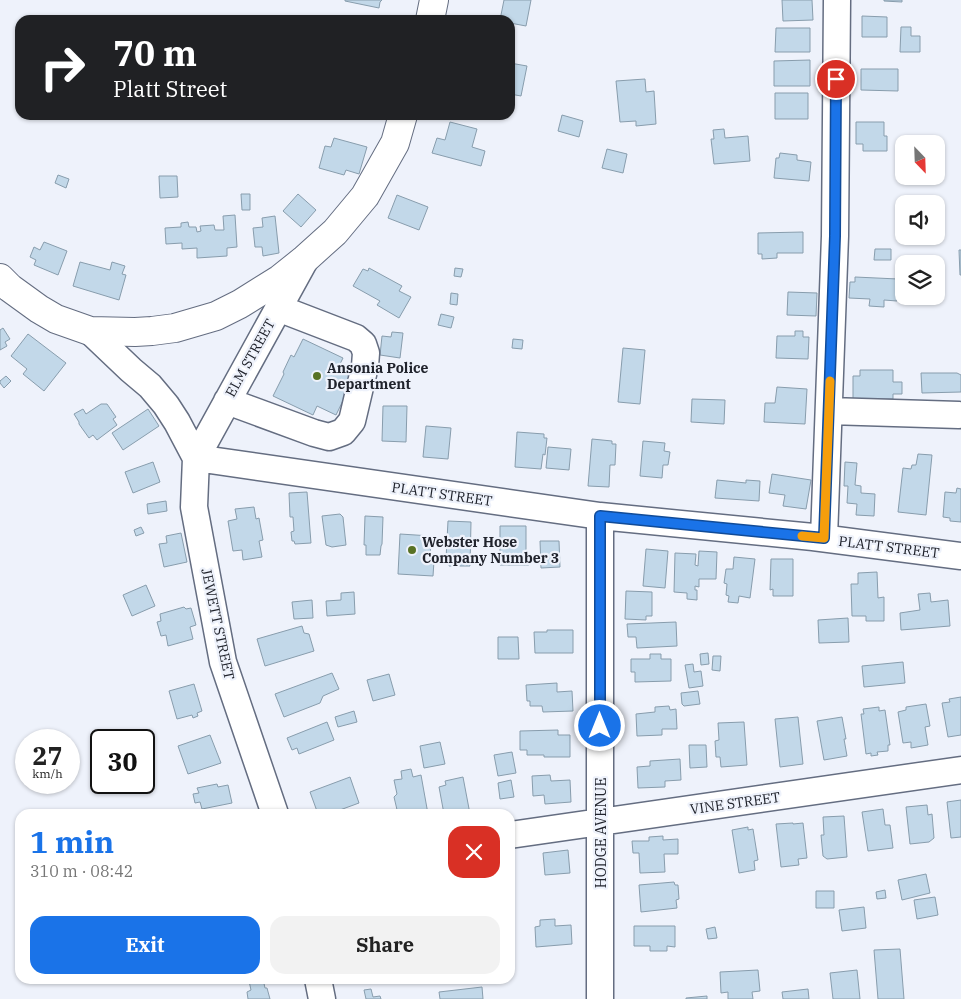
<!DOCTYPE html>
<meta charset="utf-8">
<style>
:root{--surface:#fff;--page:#f2f2f2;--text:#222;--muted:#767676;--accent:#1a73e8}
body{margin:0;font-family:"IBM Plex Serif",serif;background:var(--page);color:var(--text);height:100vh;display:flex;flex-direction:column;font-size:19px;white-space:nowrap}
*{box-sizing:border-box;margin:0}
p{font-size:16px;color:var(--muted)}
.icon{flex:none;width:28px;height:28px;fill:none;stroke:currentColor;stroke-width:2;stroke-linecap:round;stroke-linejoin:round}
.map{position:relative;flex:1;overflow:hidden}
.details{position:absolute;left:15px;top:809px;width:500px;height:175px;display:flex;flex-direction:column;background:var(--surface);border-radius:15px;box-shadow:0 1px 4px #0004}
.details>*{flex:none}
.top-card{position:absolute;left:15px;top:15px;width:500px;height:105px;border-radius:15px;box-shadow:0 1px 4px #0004;background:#202124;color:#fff;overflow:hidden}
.needle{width:32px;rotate:157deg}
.fabs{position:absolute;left:895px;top:135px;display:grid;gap:10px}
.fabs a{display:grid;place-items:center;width:50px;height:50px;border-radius:10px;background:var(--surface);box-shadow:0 1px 4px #0004;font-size:25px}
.speed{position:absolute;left:15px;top:729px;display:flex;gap:10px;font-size:25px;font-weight:700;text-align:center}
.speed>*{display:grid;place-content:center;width:65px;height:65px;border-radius:50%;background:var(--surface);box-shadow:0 1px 4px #0004;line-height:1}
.speed small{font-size:12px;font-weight:400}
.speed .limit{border:2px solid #111;border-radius:8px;background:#fff;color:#111}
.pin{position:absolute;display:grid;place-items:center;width:42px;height:42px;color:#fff;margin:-21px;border:2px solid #fff;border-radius:50%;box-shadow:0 1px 5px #0007}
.me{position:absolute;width:55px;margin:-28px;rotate:0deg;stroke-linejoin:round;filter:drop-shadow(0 0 4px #0008)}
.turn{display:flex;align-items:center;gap:18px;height:105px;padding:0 15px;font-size:22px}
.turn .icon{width:65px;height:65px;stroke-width:2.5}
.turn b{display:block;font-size:35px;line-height:42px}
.round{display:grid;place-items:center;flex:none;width:52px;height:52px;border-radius:15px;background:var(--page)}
.summary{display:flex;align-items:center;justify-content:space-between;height:85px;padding:0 15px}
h1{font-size:30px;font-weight:700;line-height:38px;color:var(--accent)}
.primary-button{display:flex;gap:10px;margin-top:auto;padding:10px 15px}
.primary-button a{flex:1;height:58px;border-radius:15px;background:var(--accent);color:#fff;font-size:20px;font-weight:700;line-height:58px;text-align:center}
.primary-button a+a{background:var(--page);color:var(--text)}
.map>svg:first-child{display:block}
.building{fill:#c2d8e9;stroke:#889dad}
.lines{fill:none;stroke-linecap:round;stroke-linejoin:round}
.minor-casing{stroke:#646d81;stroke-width:29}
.major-casing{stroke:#646d81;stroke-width:30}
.minor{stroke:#fff;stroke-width:26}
.major{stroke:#fff;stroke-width:28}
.route-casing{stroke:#114b97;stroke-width:12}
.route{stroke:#1a73e8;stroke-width:9}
.slow{stroke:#f59e0b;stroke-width:9}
.poi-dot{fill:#587224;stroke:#eef2fb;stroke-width:2}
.labels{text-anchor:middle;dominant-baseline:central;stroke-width:4.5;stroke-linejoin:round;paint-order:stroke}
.street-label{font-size:14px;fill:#20232c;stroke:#eef2fb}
.poi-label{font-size:14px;font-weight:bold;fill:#20232c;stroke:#eef2fb;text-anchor:start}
</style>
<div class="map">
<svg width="961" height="999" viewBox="0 0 961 999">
<rect width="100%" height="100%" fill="#eef2fb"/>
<path class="building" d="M345,0H382L380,2L379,8L345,1Z
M504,0H531L526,26L510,23V20H500Z
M782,0H812L813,20L783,21Z
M884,0H902V2L884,1Z
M862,16L887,17V37H862Z
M901,27H911V36H920V52H900Z
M776,28H810V52H775Z
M810,60V86H774V61Z
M510,63L527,66L521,96L510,94Z
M861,69H898V91L861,90Z
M645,79L646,92L654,91L656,124L636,126V121L620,122L616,81Z
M775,93H808V119H775Z
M562,115L583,121L579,137L558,131Z
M450,122L477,129L472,147L485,151L481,166L432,153L437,138L445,140Z
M856,122H884V136H887V151H863V144H856Z
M724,129L725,138L748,136L750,161L714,164L711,139H714L713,130Z
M334,138L367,147L359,174L346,170L344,175L319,168L325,146L331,147Z
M607,149L627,154L623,173L602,168Z
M780,153L797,155V160L811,162L809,181L774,178L776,158H779Z
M58,175L69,179L66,188L55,183Z
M159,176H177L178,197L160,198Z
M241,194H250V210H242Z
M298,194L316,210L301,227L283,211Z
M397,195L428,207L419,230L388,218Z
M235,215L237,247L227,248V256L197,258V248L182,249V243L166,244L165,228L181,227V223L188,222L189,227H196L197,232L201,231L200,226L214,225L215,230H224L223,216Z
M275,216L279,253L263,256L262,247H255L253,228L263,227L262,218Z
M936,222H938V236H936Z
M803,232V253H777V258L762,259V254H758V233Z
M44,242L67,251L58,275L34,265L36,260L30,257L34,247L40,250Z
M875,249H891V260H874Z
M959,250H961V275H960Z
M902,261H919V264H904V281H901Z
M80,262L110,270L112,262L125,266L122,274L126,275L119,300L73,286Z
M369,268L402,286L399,291L411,297L399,318L377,305L380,301L353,286L363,269L368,271Z
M455,268L463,269L461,277L454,276Z
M855,277L898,279L897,301L884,300V307L869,306L870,299L849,298L850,282H855Z
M788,292L817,293L816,316L787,315Z
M451,293L458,294L457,305L450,304Z
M441,314L454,317L451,328L438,325Z
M3,328L10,339L5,342L7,346L0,350V330Z
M795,331H803V337H809L808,359L776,358L777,336H795Z
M392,332L403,333L400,358L380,355L382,336L391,337Z
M28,334L66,363L44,391L23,374L27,369L11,356Z
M303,339L343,358L337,370L354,378L336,415L317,406L313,415L273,396L284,374L283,372L291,355L294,357Z
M513,339L523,340L522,349L512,348Z
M623,348L645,350L640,404L618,402Z
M860,370H893V382H902V394H893V399H853V376H860Z
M921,373H957L961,375V392L922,393Z
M6,376L11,381L4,388L0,383V381Z
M777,387L807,389L805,424L764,422L765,403H775Z
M692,399L725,400L724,424L691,422Z
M101,404H107L116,417L113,419L117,425L97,440L93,435L89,438L79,424V422L74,414L83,409L86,414Z
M383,406H407L406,442L382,441Z
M148,409L159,426L123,450L112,433Z
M426,426L451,428L448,459L423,457Z
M517,432L544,434V438H547L545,455L543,454L541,469L515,467Z
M592,439L612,441V444H616L615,465H610L609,487L588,486Z
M643,441L665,443L664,451L670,452L668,465H663L662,478L640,476Z
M548,447L571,449L569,470L546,468Z
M918,454L932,455L926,515L898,512L903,468L911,469L912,465H916Z
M153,462L160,482L133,493L125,472Z
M845,462L857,463L855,485L861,486V493L875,494L874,516L856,515L857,504L847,503L848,486H844Z
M772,474L811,480L806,509L783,506L785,495L769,493Z
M717,480L746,483V480L760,481L759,501L715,498Z
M957,488L961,489V522L950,521V518L943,517L945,492L956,493Z
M307,492L311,543L295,544L294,541H292L291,532L294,531L293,517H290L289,493Z
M166,501L167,511L148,514L147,504Z
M254,507L256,519L259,518L263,540L259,541L262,557L243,560L242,550L233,551L228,521L237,519L235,509Z
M340,514L343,517L346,545L332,547L326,545L322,516Z
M365,516L383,517L382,544L381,546L380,555H366V545H364Z
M448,521L471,522L470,566H449L450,559H446Z
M500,526H526V554L529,555V565H500Z
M141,527L144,533L136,536L134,530Z
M181,533L187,562L164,567L159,544L167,543L166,536Z
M400,534L431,536L430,560L434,561L433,576L398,574Z
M540,541H559L560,567L541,568Z
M646,549L668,551L665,588L643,586Z
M699,551L717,552L716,579H699V587L695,586V590H697V600L687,599V593L674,592L675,553L696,554L695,565L698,566Z
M734,557L755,559L750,598L739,596L738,603L728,602L729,596L726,595L727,584L724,583L726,569H733Z
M771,559H793V596H773V589L770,590Z
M877,572L878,598L884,597V621H866V616H852L851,584H858V573Z
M146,585L155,606L132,616L123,595Z
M626,591L652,592V616H646V620L625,619Z
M354,592L355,614L327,616L326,601L341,600V593Z
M930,593L931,602L948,600L950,626L901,630L900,613L920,610L918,594Z
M312,600L313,618L294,619L292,602Z
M184,607L186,609L191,608L196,625L190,627L193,639L168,646L166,635L161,636L157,622L161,621L160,614Z
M848,618L849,642L819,643L818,620Z
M676,622L677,646L637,648L636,637H628L627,624Z
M302,626L304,633L309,634L314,651L265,666L257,639Z
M547,630H573V653H535L534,632H547Z
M498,637H518L519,659H498Z
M708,653L709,664L701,665L700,654Z
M650,654H661V659H671V681L635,682V672H631V659H650Z
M713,656H721L720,671L712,670Z
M903,662L905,683L864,687L862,666Z
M693,664L694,672L701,671L703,686L689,688L685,665Z
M332,673L339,689L323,696L320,703L284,717L275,694Z
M389,674L395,695L373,701L367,680Z
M557,683V692L572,691L573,711L543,712L542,706H530V701H527L526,685Z
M194,684L202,711L197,713L198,716L193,718L192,715L177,719L169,691Z
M698,691L700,704L684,706L682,704L681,693Z
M961,697V735L948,737L942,703L950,702L949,699Z
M926,704L930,726L925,727L928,745L911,748V742L903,743L898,712L906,710V707Z
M669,706L670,710L676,709L677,729H662V735L637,736L636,714L655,712V707Z
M879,707V711L885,710L890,745H888V751L877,752L878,755L871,756V753L866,754L861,714H864L863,709Z
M354,711L357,722L338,727L335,717Z
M798,717L803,764L780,767L775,719Z
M842,717L846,739H844L847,756L824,760L817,721Z
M327,722L334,740L299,754L297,748L292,750L287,738Z
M744,722L747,765L721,767L720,757H716L715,741L719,740L718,723Z
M558,730V735H570V757H544V755H527V750H520V731Z
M210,735L221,763L188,774L178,746Z
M440,742L445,764L424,768L420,746Z
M689,745H706L707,767L690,768Z
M512,752L516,773L498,776L494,755Z
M680,759L681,780L665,781V787L638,788L637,767L650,766V761Z
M411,769L413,777L421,775L428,814H398L394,797L397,794L394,780L402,779L401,771Z
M550,775L551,781L570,780L571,802L545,804L544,795L533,796L532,776Z
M350,777L359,803L329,814H318L310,792Z
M463,777L470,814H444L439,787L446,785L445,781Z
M511,780L514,797L500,799L498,783Z
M217,784L218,787L228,785L232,803L202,809L200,802L195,803L193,794L199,793L197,788Z
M961,800V837L951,838L947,802Z
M927,805L928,815L932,814L934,838L929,842L910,844L906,807Z
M883,809L885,825H890L893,848L868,851L862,812Z
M844,816L847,857L827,859L823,856L821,835H824L823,817Z
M793,823V824L803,823L807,858L798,859L799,865L781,867L776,824Z
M748,827V830L753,829L758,860L754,861L755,870L739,873L732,830Z
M663,836V840L678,839V854H664L665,872L640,873L639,853H633L632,841H649V837Z
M568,850L570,873L545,875L543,853Z
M926,874L930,893L902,900L898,880Z
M674,882L675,885H678L679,899L676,900L677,908L641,912L639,885Z
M885,890L886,898L877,899L876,892Z
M816,891H834V908H816Z
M935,897L938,915L917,919L914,900Z
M864,907L866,928L842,931L839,910Z
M555,919V926L571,925L572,944L536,947L535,927L540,926V920Z
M634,926H675V947L667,946V951H650V946H634Z
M715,927L717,938L708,939L706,929Z
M900,949L904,999H878L874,950Z
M758,970L760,991L752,992L753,999H728V992L721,993L720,972Z
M857,970L860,999H833L830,973Z
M245,979H263L265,988H267L270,999H248L247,992L251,990L249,981H246Z
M482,987L483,999H440L439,992Z
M371,989L373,997L380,996L381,999H366L364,990Z
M808,989L809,999H783L782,992Z
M707,996V999H686V998Z"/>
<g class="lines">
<g class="minor-casing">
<path id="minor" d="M90,331L131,370L150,386L166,405L177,422L196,458
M227,401L314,433L329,437L343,432L352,421L365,366L366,353L363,344L356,338L278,308
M829,411L959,415
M196,458L600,516L813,537L961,556
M600,516V999
M824,538L835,236L837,0
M275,814L223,662L194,507L196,458L305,260
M510,835L961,770
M318,979L322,999"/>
</g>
<g class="major-casing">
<path id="major" d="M430,20L434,0
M0,278L10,288L39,309L56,319L90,331L135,332L152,331L175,328L216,316L240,304L280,279L305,259L335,232L365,196L395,143L403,115"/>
</g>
<use href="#minor" class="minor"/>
<use href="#major" class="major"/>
</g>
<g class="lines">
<g class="route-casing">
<path id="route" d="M600,726V516L824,538L835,236L836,79"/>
</g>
<use href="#route" class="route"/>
<path class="slow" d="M802,536L824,538L830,381"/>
</g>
<g class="poi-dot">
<circle cx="317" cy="376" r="5"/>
<circle cx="412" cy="550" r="5"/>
</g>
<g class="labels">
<g class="street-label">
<text transform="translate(250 358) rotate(-61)">ELM STREET</text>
<text transform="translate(442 494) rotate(8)">PLATT STREET</text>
<text transform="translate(889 547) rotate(7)">PLATT STREET</text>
<text transform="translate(218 624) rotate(78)">JEWETT STREET</text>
<text transform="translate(735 803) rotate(-8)">VINE STREET</text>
<text transform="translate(601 833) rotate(-90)">HODGE AVENUE</text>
</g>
<g class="poi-label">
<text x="327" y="368">Ansonia Police<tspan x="327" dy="16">Department</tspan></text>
<text x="422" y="542">Webster Hose<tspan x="422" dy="16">Company Number 3</tspan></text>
</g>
</g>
</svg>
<div class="fabs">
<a><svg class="needle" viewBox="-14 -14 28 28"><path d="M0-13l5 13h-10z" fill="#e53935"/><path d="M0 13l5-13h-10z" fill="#767676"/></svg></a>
<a><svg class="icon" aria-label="sound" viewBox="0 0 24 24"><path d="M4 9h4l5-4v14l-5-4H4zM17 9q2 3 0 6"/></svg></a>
<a><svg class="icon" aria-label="layers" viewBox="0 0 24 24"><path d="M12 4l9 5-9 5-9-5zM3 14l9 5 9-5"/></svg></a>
</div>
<div class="speed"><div>27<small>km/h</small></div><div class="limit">30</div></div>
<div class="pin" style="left:836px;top:79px;background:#d93025"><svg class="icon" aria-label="arrive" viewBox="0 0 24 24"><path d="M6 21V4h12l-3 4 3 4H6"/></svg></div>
<svg class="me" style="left:600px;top:726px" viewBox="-20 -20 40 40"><circle r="17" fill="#1a73e8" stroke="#fff" stroke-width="3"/><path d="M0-11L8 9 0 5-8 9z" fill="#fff"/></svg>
<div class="top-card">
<div class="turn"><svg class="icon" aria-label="right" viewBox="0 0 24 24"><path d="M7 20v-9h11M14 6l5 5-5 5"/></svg><div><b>70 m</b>Platt Street</div></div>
</div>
<section class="details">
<div class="summary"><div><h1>1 min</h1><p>310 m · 08:42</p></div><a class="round" style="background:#d93025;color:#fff"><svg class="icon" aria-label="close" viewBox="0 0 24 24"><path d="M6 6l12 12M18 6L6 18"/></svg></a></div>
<div class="primary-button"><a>Exit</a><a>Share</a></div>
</section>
</div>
